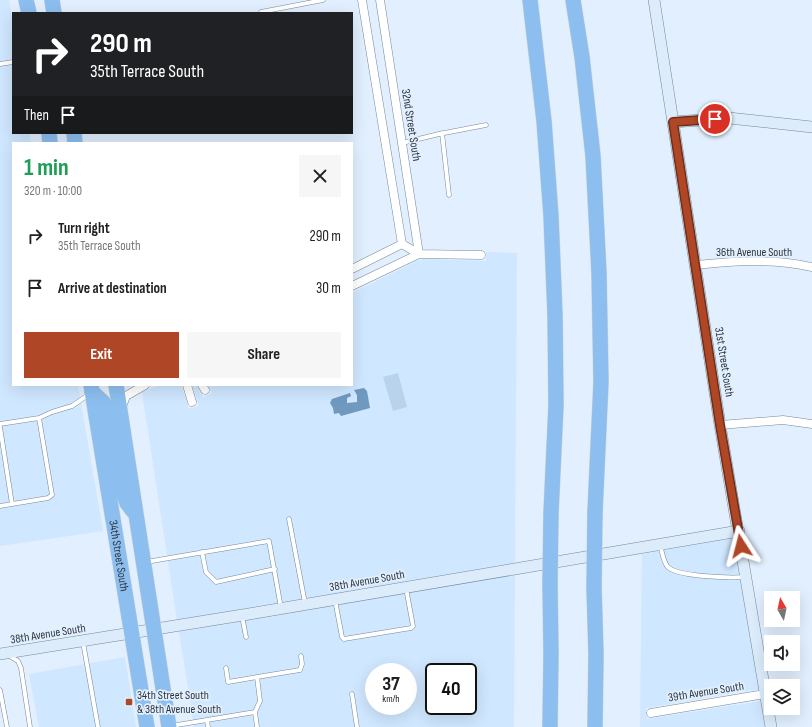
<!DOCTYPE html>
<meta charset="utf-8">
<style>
:root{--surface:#fff;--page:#f6f6f6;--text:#222;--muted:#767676;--accent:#af4727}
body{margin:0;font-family:"Sofia Sans Condensed",sans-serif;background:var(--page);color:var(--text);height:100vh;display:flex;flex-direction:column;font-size:15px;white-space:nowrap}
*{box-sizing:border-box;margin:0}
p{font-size:13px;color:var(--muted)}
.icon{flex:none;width:22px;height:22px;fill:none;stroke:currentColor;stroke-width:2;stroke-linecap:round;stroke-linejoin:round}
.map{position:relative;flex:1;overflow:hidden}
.sheet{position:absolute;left:12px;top:142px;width:341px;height:244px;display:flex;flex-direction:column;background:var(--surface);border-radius:0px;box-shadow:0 4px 16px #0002}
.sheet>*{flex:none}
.hud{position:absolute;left:12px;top:12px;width:341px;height:122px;border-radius:0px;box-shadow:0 4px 16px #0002;background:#202124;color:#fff;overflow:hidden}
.needle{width:26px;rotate:351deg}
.tools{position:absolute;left:764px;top:591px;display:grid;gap:8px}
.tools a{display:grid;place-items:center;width:36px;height:36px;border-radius:0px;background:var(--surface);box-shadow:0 4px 16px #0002;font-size:20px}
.speed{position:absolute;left:365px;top:663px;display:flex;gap:8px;font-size:20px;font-weight:700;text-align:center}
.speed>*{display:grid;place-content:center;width:52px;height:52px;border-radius:50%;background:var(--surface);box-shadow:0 4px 16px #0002;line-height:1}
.speed small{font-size:10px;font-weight:400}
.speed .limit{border:2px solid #111;border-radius:6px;background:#fff;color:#111}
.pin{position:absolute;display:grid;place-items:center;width:34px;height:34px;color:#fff;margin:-17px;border:2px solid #fff;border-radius:50%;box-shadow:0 1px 4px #0007}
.me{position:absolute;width:44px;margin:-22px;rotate:351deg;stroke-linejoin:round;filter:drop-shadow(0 0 3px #0008)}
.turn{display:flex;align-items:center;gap:14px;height:84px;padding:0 12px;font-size:18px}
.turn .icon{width:52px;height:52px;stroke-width:2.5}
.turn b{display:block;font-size:28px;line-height:34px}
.then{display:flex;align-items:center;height:38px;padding:0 12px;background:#0003;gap:8px;font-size:15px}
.round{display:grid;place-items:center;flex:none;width:42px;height:42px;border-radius:0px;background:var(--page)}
.summary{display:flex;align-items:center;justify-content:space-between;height:68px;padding:0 12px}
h1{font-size:24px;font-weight:700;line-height:30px;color:#1e9e55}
.action{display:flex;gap:8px;margin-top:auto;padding:8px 12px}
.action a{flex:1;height:46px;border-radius:0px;background:var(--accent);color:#fff;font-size:16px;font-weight:700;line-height:46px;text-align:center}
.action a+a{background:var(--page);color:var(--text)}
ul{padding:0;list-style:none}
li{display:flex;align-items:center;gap:12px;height:52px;padding:0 12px}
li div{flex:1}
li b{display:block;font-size:15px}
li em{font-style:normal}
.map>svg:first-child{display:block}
.built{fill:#cfe7ff;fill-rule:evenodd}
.green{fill:#b9d3ec}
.water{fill:#7099c0}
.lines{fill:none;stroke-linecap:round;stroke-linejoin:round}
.lane-casing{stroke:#778898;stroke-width:5}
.street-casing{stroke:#778898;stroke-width:9}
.secondary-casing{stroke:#778898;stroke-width:12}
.highway-casing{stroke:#d1d3d4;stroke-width:16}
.lane{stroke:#fff;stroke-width:4}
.street{stroke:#fff;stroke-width:8}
.secondary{stroke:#dcecfa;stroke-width:11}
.highway{stroke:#8cbfef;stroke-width:15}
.highway-bridge-casing{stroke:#d1d3d4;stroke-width:16;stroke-linecap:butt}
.highway-bridge{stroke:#8cbfef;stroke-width:15}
.route-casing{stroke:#722e19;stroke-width:10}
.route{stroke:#af4727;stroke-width:7}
.poi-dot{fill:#af4727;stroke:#e1effe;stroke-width:1.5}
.labels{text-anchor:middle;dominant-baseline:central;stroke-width:3.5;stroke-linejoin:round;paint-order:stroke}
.street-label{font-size:12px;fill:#2e353c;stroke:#e1effe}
.poi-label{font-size:12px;fill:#2e353c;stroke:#e1effe;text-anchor:start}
</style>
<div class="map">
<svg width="812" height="727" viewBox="0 0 812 727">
<rect width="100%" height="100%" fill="#e1effe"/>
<path class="built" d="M0,0H9L13,24V133H29L31,143H13V385H78L103,531L0,546Z
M486,252L517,253L515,563L177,620L142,392L159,385H181L189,409L199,406L192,385H197L203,398L212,393L208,385H352V293L419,260L421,261L422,259L486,261Z
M735,538L759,689L646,708L647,719L761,701L766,727H640L642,554Z
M515,575L514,727H194L179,631ZM374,672H408V706H374ZM434,672H468V706H434Z
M125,657L136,727H39L29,674Z"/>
<path class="green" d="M398,373L407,407L393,411L383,377Z"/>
<path class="water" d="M364,388L367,391L370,408L341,416L339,413L334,414L333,408L330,403L332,399L350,393L351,396L347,398V403L357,402V395L354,390Z"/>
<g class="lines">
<g class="lane-casing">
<path id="lane" d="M261,12L323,0
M0,64L13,62
M442,133L449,195
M402,143L439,134L486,125
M0,424L39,418L52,412L72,406L88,395
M0,427L12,504
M0,506L48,498L52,495L39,418
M289,519L305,603
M660,545C662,551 663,560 667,566C675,577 731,578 746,577
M202,552L206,572L216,582L275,569
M146,562L269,541L281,608
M335,600L342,637L344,639L411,628L413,626L406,588
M242,616L246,637
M83,642L98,727
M8,655L18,661L21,668L30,727
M226,668L228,682L257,677
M0,690L7,727
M352,694L357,727
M207,720L208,727
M171,726L255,712
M257,727L255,712L260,701L257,677L300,670L302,664L301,656"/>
</g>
<g class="street-casing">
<path id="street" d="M362,0L402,244
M380,0L419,254
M402,244L419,254L481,255
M696,265C734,261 774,258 812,267
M352,269L402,244
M352,286L419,254
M187,385L192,402
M202,385L205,390
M122,407L126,396L145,385
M720,425L783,420L812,424
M651,713L765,694"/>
</g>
<g class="secondary-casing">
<path id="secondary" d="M654,0L720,425L771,727
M673,122L729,118L812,127
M0,654L249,614L739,531"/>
</g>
<g class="highway-casing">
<g id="highway">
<path d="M26,0L29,13"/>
<path d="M52,0L54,13"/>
<path d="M530,0L544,121L551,216L555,315L556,405L551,513"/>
<path d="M573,0L582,57L593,156L599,273L601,382L595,512"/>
<path d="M49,133L50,143"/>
<path d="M74,133L75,143"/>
<path id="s1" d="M91,385L147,727"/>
<path d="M116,385L169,727"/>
<path d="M92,392L103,402L107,410L123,493L127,503L133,511"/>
<path d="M550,583L551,654L550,727"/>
<path d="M594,587L596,654L595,727"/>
</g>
</g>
<use href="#lane" class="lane"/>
<use href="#street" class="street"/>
<use href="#secondary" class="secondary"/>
<use href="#highway" class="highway"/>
<g class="highway-bridge-casing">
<path id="highway-bridge" d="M550,583L551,513
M594,587L595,512"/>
</g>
<use href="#highway-bridge" class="highway-bridge"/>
</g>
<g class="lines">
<g class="route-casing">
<path id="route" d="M715,119L673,122L720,425L741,546"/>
</g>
<use href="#route" class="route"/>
</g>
<rect class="poi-dot" x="125" y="698" width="8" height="8" rx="2"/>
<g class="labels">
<g class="street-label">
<text transform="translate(411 125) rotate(81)">32nd Street South</text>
<text x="754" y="252">36th Avenue South</text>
<text transform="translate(724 362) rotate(81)">31st Street South</text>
<text stroke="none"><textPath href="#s1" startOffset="173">34th Street South</textPath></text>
<text transform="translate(367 581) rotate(-10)">38th Avenue South</text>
<text transform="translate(48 634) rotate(-9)">38th Avenue South</text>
<text transform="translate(706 692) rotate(-9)">39th Avenue South</text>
</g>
<g class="poi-label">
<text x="137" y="695">34th Street South<tspan x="137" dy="14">&amp; 38th Avenue South</tspan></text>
</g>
</g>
</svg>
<div class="tools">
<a><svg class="needle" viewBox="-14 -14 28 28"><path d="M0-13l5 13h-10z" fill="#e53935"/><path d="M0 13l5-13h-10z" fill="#767676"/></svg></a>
<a><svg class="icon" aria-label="sound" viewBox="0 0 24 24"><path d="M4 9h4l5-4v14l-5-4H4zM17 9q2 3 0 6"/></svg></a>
<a><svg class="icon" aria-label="layers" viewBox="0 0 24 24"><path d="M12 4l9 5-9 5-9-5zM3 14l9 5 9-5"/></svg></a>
</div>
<div class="speed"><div>37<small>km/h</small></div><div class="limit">40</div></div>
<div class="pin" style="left:715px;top:119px;background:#d93025"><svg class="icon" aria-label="arrive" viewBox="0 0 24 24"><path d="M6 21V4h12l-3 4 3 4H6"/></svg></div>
<svg class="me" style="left:741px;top:546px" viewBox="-20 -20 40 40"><path d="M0-17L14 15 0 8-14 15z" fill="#af4727" stroke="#fff" stroke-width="4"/></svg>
<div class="hud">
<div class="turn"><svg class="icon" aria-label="right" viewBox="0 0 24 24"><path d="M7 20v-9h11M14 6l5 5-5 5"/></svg><div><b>290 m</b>35th Terrace South</div></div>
<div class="then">Then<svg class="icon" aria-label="arrive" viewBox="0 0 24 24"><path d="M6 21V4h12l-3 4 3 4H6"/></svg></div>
</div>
<section class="sheet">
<div class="summary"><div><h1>1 min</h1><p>320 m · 10:00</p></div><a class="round"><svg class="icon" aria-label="close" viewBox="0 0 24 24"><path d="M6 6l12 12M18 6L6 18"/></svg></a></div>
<ul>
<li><svg class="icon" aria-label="right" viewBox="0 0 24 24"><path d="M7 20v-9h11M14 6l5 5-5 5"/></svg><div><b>Turn right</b><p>35th Terrace South</p></div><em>290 m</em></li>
<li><svg class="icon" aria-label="arrive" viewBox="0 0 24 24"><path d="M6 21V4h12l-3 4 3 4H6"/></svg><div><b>Arrive at destination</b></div><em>30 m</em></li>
</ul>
<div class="action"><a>Exit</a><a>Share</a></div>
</section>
</div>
